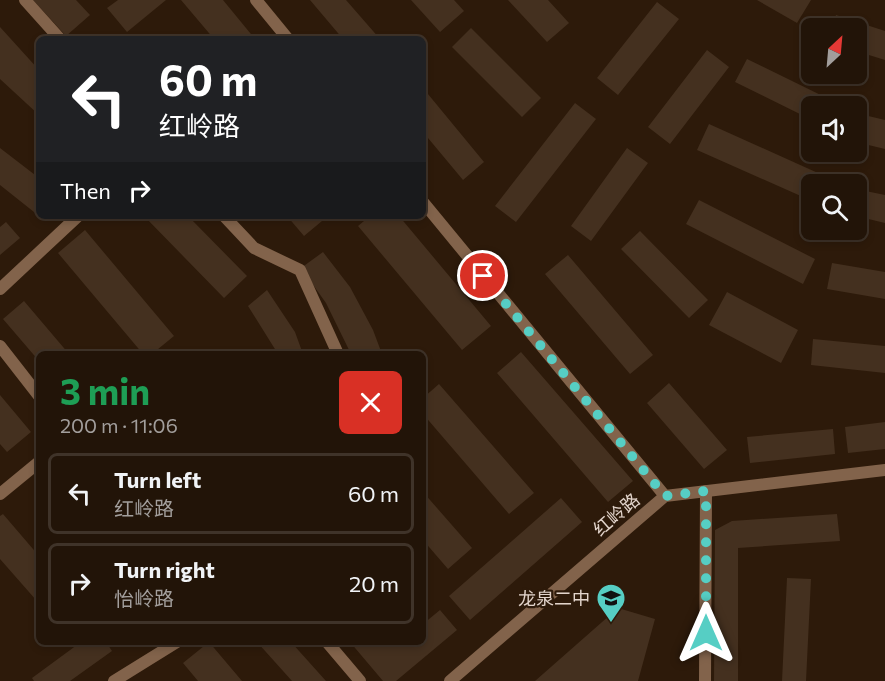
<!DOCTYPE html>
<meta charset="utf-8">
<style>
:root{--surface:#221408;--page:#2e2116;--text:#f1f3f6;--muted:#a29e9c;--line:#3f3329}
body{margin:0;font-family:Commissioner,"Noto Sans SC",sans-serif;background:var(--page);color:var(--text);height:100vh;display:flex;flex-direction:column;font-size:22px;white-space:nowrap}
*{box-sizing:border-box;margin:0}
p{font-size:20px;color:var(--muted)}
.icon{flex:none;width:33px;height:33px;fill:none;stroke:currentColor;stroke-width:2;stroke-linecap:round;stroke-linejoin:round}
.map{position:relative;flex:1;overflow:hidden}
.panel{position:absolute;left:36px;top:351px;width:390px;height:294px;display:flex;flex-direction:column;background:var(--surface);border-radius:9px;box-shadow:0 3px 9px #0003,0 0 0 2px var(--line)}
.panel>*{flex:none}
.hud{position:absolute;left:36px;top:36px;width:390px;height:183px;border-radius:9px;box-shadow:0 3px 9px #0003,0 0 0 2px var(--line);background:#202124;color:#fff;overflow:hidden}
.needle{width:39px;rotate:26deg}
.fabs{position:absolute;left:801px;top:18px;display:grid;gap:12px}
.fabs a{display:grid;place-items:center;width:66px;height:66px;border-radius:9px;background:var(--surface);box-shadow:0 3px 9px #0003,0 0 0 2px var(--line);font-size:30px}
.pin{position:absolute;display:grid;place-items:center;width:51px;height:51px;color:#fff;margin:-26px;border:3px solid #fff;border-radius:50%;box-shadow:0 2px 6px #0007}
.me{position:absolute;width:66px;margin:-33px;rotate:0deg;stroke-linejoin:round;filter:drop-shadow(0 0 4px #0008)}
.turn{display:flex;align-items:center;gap:21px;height:126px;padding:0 24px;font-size:27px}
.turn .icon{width:78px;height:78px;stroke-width:2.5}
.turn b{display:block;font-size:42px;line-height:51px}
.then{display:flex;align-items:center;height:57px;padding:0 24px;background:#0003;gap:12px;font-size:22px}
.round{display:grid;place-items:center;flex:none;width:63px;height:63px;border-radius:9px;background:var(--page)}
.head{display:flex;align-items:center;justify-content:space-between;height:102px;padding:0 24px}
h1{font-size:36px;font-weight:700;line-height:45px;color:#1e9e55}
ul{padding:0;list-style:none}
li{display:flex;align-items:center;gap:18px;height:81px;margin:0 12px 9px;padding:0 12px;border:3px solid var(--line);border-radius:9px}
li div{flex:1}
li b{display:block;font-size:22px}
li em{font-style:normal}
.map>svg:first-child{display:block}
.building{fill:#44301f}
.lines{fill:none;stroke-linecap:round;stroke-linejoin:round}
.minor{stroke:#82634b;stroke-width:12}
.tertiary{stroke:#82634b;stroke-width:12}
.route{stroke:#56cec4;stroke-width:10;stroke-dasharray:0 18}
.labels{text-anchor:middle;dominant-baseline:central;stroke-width:4.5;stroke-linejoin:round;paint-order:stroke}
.street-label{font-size:18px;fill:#e2d4cb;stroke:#2d1a0a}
.poi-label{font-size:18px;fill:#e2d4cb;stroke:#2d1a0a;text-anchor:end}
</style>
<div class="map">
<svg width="885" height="681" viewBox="0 0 885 681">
<rect width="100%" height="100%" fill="#2d1a0a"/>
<path class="building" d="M33,0H76L90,15L66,36Z
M118,0H166L127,32L107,8Z
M181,0H223L255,39H214Z
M310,0H346L380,39H343Z
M411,0H454L464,11L440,32Z
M508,0H548L569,23L547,42Z
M757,0H811L797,23Z
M657,2L679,19L618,95L597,78Z
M836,15L885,31V60L856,51V28H832Z
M0,27L39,70V115L0,79Z
M471,28L541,98L522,117L452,47Z
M707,50L729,67L670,144L648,127Z
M747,59L837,103L836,106H812V120L735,82Z
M423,88L484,162L463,180L423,132Z
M575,103L596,119L516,222L495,206Z
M860,114L885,120V149L856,142Z
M709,124L829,178L826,184H812V201L697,150Z
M0,148L39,178V216L0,185Z
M627,148L648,163L591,241L571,226Z
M856,189L885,195V223L856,216Z
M699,200L815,259L803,284L686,224Z
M144,216H188L247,276L224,298Z
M287,216H328L304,236Z
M370,216H399L491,326L462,350L358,226Z
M6,222L20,238L0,255V227Z
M85,230L174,336L152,354H143L58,253Z
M640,231L708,300L689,318L621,249Z
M323,252L350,287L373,330L382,354H351L326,303L301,268Z
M568,255L653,355L630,374L545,274Z
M832,263L885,272V299L827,289Z
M267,290L295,332L303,354H278L248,306Z
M727,292L798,330L781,363L709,325Z
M24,301L69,354H39V361L3,319Z
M813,339L885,346V373L811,365Z
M521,352L633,481L608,502L497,373Z
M669,383L727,450L704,469L647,403Z
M439,384L534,493L509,514L423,414V398Z
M0,395L31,432L7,452L0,444Z
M885,422V449L848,453L845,427Z
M833,429L835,454L750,463L747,437Z
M423,492L472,548L448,569L423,540Z
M561,498L582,522L470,620L449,596Z
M3,514L39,556V598L36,600L0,559V516Z
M837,514L840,541L738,548V681H714L715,530L732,521Z
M787,578L811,579L806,681H782Z
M618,608L655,619L638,681H535Z
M440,610L457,630L396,681H383L350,642H393L397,646L402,642H423V624Z
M81,642H106L112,651L70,681H34L32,678Z
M209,642L242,681H198L183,663Z
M257,642H291L326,681H292Z"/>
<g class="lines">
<path class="minor" d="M25,0L60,39
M224,216L254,248L300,270L338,354
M0,289L78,216
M0,346L39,396
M0,494L39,462
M327,642L360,681
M114,681L177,642
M705,681L706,491"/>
<path class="tertiary" d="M256,0L288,39
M423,202L665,496
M450,681L665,496L885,470"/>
</g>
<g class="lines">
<path class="route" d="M483,276L665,496L706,491V633"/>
</g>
<defs>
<g id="school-pin" transform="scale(1.5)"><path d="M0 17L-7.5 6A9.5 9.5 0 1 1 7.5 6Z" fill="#56cec4" stroke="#2d1a0a"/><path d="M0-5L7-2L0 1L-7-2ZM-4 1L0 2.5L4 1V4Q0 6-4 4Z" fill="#111"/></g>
</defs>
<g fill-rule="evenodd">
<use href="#school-pin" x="611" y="598"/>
</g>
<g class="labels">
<g class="street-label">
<text transform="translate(616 514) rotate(-41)">红岭路</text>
</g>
<g class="poi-label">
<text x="590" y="598">龙泉二中</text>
</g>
</g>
</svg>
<div class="fabs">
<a><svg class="needle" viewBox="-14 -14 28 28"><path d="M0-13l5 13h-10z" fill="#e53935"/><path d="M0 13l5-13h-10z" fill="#a29e9c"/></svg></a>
<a><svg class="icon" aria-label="sound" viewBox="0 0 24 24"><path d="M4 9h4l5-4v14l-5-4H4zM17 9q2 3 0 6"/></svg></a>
<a><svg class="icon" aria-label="search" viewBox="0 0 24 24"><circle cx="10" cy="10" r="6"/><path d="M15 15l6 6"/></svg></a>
</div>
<div class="pin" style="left:483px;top:276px;background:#d93025"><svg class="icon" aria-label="arrive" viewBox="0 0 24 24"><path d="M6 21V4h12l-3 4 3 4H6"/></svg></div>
<svg class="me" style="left:706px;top:633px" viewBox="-20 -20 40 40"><path d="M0-17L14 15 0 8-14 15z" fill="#56cec4" stroke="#fff" stroke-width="4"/></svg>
<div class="hud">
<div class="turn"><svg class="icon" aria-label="left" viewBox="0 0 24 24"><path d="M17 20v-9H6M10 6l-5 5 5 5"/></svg><div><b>60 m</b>红岭路</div></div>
<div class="then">Then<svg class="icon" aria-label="right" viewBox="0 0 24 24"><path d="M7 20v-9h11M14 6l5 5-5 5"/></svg></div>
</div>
<section class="panel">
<div class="head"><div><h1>3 min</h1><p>200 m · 11:06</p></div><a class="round" style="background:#d93025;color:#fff"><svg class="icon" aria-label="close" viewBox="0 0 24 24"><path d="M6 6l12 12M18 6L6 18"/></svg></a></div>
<ul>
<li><svg class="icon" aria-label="left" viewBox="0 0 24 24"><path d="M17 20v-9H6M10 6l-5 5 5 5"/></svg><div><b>Turn left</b><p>红岭路</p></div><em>60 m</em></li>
<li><svg class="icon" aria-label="right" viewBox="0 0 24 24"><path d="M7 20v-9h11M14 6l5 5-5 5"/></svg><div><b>Turn right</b><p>怡岭路</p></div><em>20 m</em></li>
</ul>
</section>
</div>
